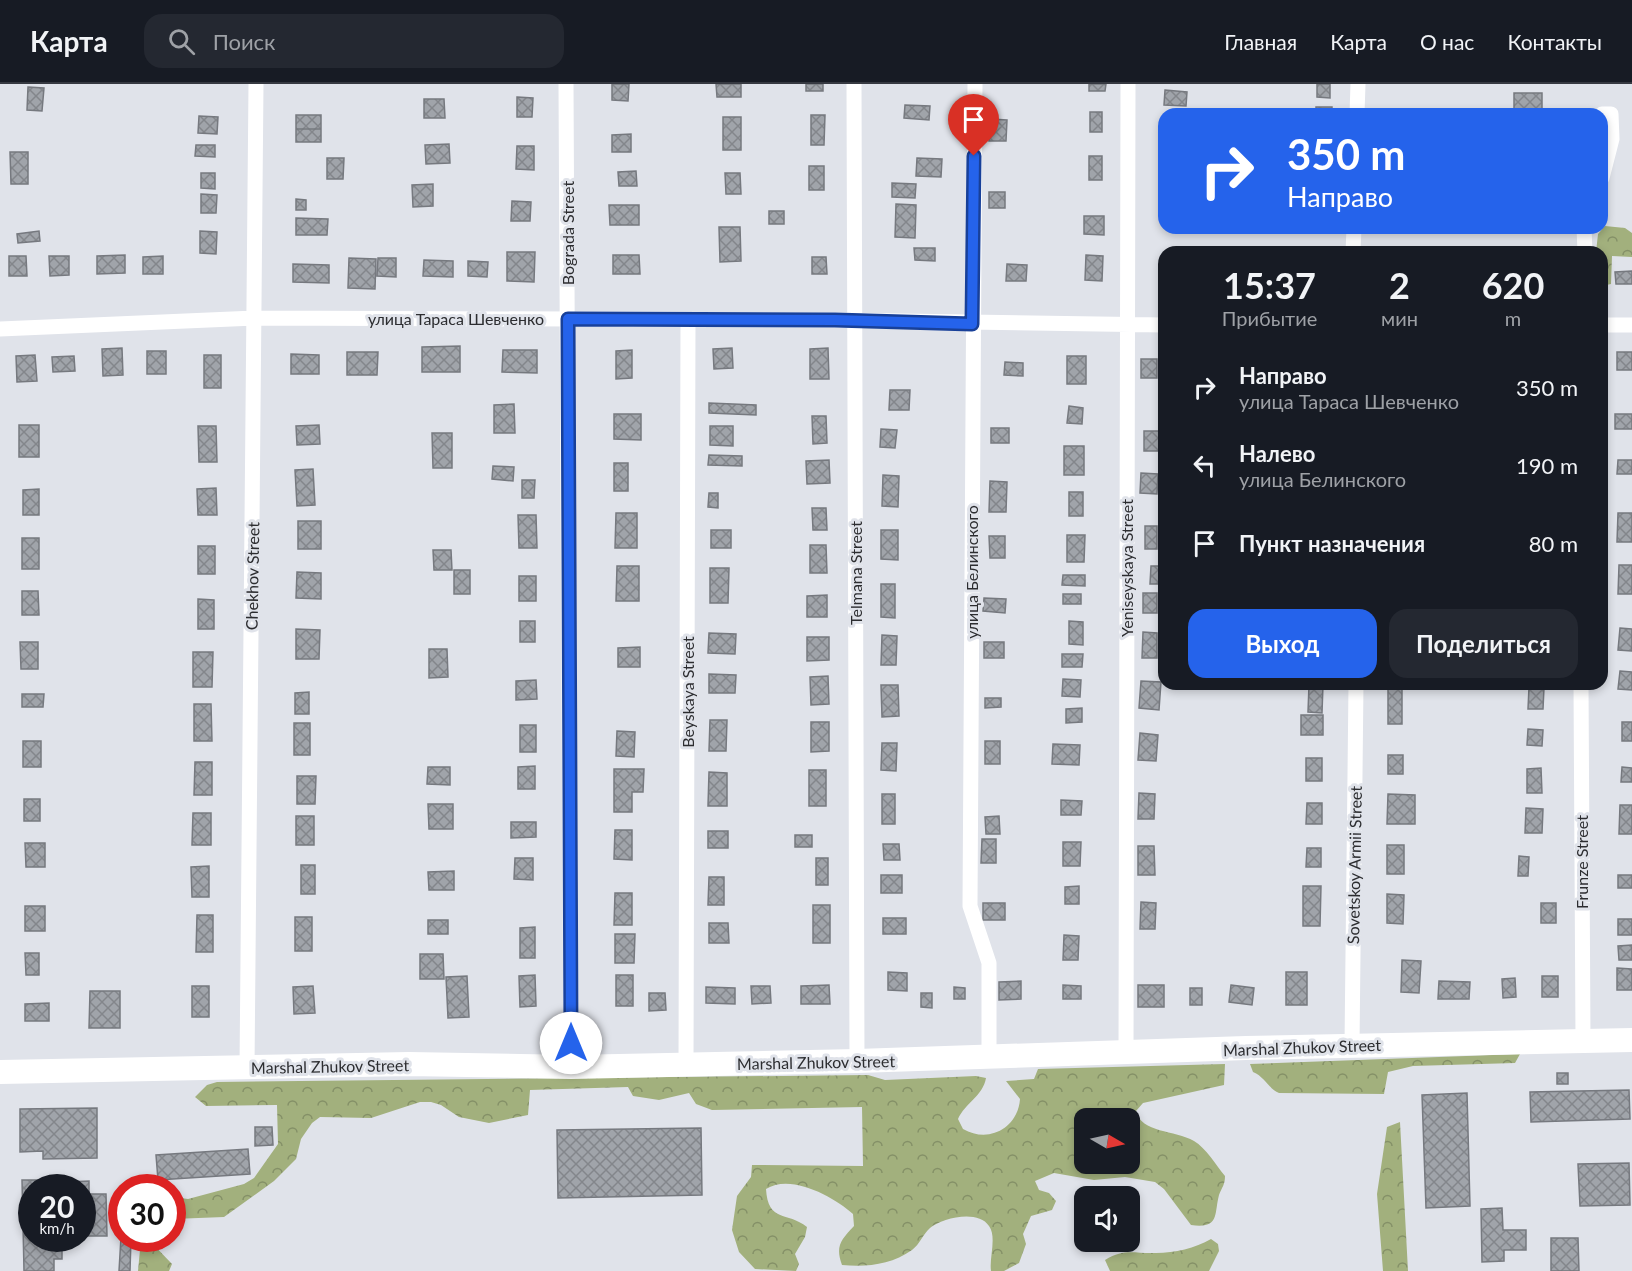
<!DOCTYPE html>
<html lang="ru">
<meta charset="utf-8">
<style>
:root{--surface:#171b24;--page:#242831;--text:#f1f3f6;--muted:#9ea1a6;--line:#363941;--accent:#2563eb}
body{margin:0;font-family:Lato,sans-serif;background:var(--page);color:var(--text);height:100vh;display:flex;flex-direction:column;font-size:22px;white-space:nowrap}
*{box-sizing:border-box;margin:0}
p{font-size:20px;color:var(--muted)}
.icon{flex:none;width:33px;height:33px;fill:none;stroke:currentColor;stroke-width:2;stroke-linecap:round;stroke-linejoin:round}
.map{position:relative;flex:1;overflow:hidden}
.sheet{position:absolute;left:1158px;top:162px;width:450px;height:444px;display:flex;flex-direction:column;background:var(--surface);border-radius:18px;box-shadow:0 3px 9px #0003}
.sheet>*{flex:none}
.guide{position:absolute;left:1158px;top:24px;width:450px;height:126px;border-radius:18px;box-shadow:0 3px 9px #0003;background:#2563eb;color:#fff;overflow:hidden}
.needle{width:39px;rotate:99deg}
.controls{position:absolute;left:1074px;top:1024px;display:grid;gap:12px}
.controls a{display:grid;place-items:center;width:66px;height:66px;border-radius:12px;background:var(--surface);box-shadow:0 3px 9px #0003;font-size:30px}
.speed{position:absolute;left:18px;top:1090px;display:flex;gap:12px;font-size:30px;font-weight:700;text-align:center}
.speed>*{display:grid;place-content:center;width:78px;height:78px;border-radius:50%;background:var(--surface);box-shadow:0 3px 9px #0003;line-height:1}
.speed small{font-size:15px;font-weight:400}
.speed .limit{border:9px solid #d22;background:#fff;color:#111}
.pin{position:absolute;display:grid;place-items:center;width:51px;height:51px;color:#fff;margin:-62px -26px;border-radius:50% 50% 50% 0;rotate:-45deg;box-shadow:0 0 6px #0007}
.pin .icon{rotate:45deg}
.me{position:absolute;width:66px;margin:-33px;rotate:0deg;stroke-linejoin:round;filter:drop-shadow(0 0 4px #0008)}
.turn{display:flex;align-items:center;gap:21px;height:126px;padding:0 30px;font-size:27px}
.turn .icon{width:78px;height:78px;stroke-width:2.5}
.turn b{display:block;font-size:42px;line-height:51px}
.eta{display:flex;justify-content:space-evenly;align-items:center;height:102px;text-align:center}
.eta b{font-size:36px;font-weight:700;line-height:42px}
.button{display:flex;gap:12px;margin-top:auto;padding:12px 30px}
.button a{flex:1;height:69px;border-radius:18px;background:var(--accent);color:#fff;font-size:24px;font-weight:700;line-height:69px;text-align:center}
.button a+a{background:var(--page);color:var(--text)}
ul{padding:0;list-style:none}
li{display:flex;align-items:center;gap:18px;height:78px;padding:0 30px}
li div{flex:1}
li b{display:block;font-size:22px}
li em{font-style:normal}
header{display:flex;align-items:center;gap:36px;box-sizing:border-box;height:84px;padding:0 30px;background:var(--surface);border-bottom:2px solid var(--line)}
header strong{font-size:28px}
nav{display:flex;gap:33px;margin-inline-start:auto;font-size:21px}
.search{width:420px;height:54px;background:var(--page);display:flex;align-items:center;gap:15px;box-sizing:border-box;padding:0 21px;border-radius:18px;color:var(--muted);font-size:22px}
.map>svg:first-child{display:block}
.forest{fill:url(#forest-crowns);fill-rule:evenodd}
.building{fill:url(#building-cross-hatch);stroke:#76797f;stroke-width:1.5}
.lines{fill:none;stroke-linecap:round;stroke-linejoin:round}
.street{stroke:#fff;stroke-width:15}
.primary{stroke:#fff;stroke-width:24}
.route-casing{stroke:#184099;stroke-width:15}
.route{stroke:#2563eb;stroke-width:10}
.labels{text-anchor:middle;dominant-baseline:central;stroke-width:6;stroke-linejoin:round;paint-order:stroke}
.street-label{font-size:16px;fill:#2c2d30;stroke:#e0e3ea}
</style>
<header>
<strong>Карта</strong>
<div class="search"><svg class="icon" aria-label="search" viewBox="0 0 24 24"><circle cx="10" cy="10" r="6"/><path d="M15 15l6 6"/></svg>Поиск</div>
<nav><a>Главная</a><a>Карта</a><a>О нас</a><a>Контакты</a></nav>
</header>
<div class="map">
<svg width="1632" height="1187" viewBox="0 0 1632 1187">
<defs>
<pattern id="forest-crowns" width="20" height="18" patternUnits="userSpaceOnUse" patternTransform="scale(1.5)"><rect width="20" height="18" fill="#a2b07d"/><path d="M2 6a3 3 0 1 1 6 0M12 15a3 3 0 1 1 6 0" fill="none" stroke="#849067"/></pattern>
<pattern id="building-cross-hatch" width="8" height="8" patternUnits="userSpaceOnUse" patternTransform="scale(1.5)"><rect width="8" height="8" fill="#a0a4aa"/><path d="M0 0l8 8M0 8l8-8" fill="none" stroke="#83868b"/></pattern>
</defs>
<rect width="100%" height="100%" fill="#e0e3ea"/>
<path class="forest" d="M1605,142L1625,144L1632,149V173L1612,172L1611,200L1602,202V168H1596L1598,150Z
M1520,970L1515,979L1413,982L1388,988L1384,1010L1279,1009C1268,1004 1265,993 1253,988L1250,980Z
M1225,980L1224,1001L1143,1019L1136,1027C1141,1049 1175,1046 1194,1057C1206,1064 1216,1081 1225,1092C1225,1101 1222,1103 1219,1111C1214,1130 1220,1145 1191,1141L1164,1105L1155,1098L1125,1093L1094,1096L1054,1089L1035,1097L1039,1106L1049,1109L1056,1117L1052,1126L1031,1132L1023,1150L1026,1160L1019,1179L1004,1187H991C989,1174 997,1153 989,1142C978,1125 942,1134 930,1144C923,1150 920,1160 912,1166C891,1181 867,1183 842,1181C835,1162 841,1156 854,1142L853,1130C834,1113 791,1089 766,1105C768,1139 787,1127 807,1143L805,1153L795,1170L799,1180L796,1187L755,1185L739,1168L732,1146L737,1112L751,1093L752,1081L863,1082L862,1023L712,1026L696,1020L689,1009L659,1016L633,1012L628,1003L530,1006L528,1031L489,1039L459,1033L441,1021L431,1018H420L371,1034L320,1033L312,1039L301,1055L296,1075L274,1097L224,1133L173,1135V1113L188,1115L244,1100L254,1094L278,1060L277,1021L206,1022L195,1013L207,1001L217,998L868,991L885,996L976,992L986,994C983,1012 965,1019 958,1035L963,1045C989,1060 1018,1044 1020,1015L1006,997L1034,995L1038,985ZM1084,1035H1130V1080H1084Z
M1400,1038L1408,1187H1383L1377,1110L1387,1043Z
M141,1155H148L172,1180L169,1187H138Z
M1211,1155L1218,1160L1219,1167L1209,1187H1110L1105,1176C1125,1164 1134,1170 1156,1169C1175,1169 1195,1164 1211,1155Z"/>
<path class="building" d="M612,0H629L628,17L612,16Z
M716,0H741V13H717Z
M806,0H823V7H806Z
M1089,0H1106L1105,7H1089Z
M1317,0H1330V14L1317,13Z
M28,3L44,4L42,27L27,26Z
M1165,6L1187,8L1186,22L1164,21Z
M1514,9H1542V26L1514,27Z
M517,13L533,14L532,33H517Z
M424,15H444L445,34H424Z
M905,21L930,22L929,36L904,34Z
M1316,23H1332V30H1316Z
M1090,28H1102V48H1090Z
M296,31H321V45H296Z
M811,31H825L824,61H811Z
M199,32L218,33L217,50L198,49Z
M723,33H741V66H723Z
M990,35L1007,36L1006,57H989Z
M296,45H321V58H296Z
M631,50V68H612V51Z
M449,60L450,79L426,80L425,61Z
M196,61H215V73L195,72Z
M517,62H534V86L516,85Z
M10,68H28V100H11Z
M1089,72H1102V96H1089Z
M327,74H344L343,95H327Z
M917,74L942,75L941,93L916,92Z
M809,82H824V106H809Z
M636,87L637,102H619L618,88Z
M201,89H215V105L201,104Z
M725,89H740L741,110H726Z
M892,99L916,100L915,114L892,113Z
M433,100V122L413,123L412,101Z
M989,108H1005V124H989Z
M201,110L217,111L216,129H201Z
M296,115L306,116V126H296Z
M512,117L531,118L530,137H511Z
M896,120L916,121L915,154L895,153Z
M609,121H639V141H610Z
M769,127H784V140H769Z
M1084,132H1104V151L1084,150Z
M296,134L328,135L327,151H296Z
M719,143H740L741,177L720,178Z
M39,147L40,157L18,159L17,150Z
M200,147L217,148L216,170L200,169Z
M914,164H935V177L915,176Z
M507,168H535L534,198L507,197Z
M125,171V189L97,190V172Z
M613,171H639L640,190H613Z
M1086,171L1103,172L1102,197L1085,196Z
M9,172H26L27,192H9Z
M49,172H69V191L50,192Z
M163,172V190H143V173Z
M812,173H826L827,190H812Z
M349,174L376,175L375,205L348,204Z
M378,174H396V193L377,192Z
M424,176L453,177V193L423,192Z
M468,177L488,178L487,193L468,192Z
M293,180L329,181V199L293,198Z
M1007,180L1027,181L1026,197H1006Z
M1632,187V200H1616L1615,188Z
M460,262V288H422V263Z
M122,264L123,291L103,292L102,265Z
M732,264L733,284L714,285L713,265Z
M828,264L829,295H810V265Z
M503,266H537V289L502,288Z
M632,266V294L616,295V267Z
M147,267H166V290H147Z
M347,268H378L377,291H347Z
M1617,268H1632V286H1617Z
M291,270L319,271V290H291Z
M35,271L37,297L17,298L16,272Z
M204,271H221V304H204Z
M74,272L75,287L53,288L52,273Z
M1067,272H1086V300H1067Z
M1141,275H1157V294H1141Z
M1005,278L1023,279V292L1004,291Z
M890,306H910L909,326H889Z
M709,319L756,321V331L709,329Z
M514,320L515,349H494V321Z
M1069,322L1083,324L1082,340L1067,339Z
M614,330H641V356L614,355Z
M1615,330H1632V345H1615Z
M812,332H826L827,359L813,360Z
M19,341H39V373H19Z
M319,341L320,360L297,361L296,342Z
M198,342H216L217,378H199Z
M710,342H733V362L710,361Z
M991,344H1009V359H991Z
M881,345L897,346L895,364L880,363Z
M1144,347H1159V367H1144Z
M432,349H452V384H433Z
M1064,362H1084V391H1064Z
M709,371L742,372V382L708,381Z
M829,376L830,399L807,400L806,377Z
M1618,376H1632V390H1617Z
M614,379H628V407H614Z
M493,382L514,383L513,397L492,395Z
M313,385L315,421L297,422L295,386Z
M1141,389L1158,390L1157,410L1140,409Z
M883,391L899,392L898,423L882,422Z
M522,396H535L534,414H522Z
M990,397L1007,398L1006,428H989Z
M216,404L217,431H198L197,405Z
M39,405V431H23V406Z
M1069,408H1083V432H1069Z
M709,409H718V424L708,423Z
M812,424H826L827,446H813Z
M616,429H637V464H615Z
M1618,429H1632V458H1617Z
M518,431H536L537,464H519Z
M298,437H321V465H298Z
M1145,442H1157V465H1145Z
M711,446H731V464H711Z
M881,446H898V476L881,475Z
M1067,451H1085L1084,478H1067Z
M989,452H1005V474H990Z
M22,454H39V485H22Z
M810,461H826L827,489H810Z
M198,462H215V490H198Z
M433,466H451L452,486H434Z
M1619,481H1632V510H1618Z
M617,482H639V517H616Z
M1151,482H1164V500H1150Z
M710,484H729L728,519H710Z
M454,486H470V510H454Z
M297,488L321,489V515L296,514Z
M1063,491H1085V502L1062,501Z
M519,492H536V517H519Z
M881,500H895V534L881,533Z
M22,507H38L39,531H22Z
M1143,509H1157V529H1143Z
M1063,510H1081V520H1063Z
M827,511V533H807V512Z
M984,514L1006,515L1005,529L983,527Z
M198,515L214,516V545H198Z
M520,537H535V558H520Z
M1069,537L1083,538V561L1069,560Z
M1620,544L1632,545V567L1618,566Z
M296,545L320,546L319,575H296Z
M1143,548L1157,549V574H1142Z
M709,549L736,550L735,570L708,569Z
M882,551L897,552L896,581H881Z
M807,553H829V576L807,577Z
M20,558H38V585H21Z
M984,558H1004V574H984Z
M640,563V583H618V564Z
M429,565H447L448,593L429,594Z
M193,568H213L212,603H193Z
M1062,570H1083L1082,583H1062Z
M1620,587L1632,588V606L1618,605Z
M709,590L736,591L735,609H709Z
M828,592L829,620L811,621L810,593Z
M1063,595L1081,596L1080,613L1062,612Z
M536,596L537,615L516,616V597Z
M1141,597L1161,598L1159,626L1139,624Z
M881,601H898L899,632L882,633Z
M1309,601H1323L1322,629L1308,628Z
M1388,603H1402V640H1388Z
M1529,603L1544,604L1543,625H1528Z
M309,608V630H295V609Z
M22,610H44L43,623H22Z
M985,614H1001V623L985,624Z
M194,620H211L212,657H194Z
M1082,624V638L1066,639V625Z
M1301,631H1323V651H1301Z
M710,636H727L726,667H709Z
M811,638H829V667L811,668Z
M1622,638H1632V657H1622Z
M294,639H310V671H294Z
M520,641H536V668H520Z
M1528,645L1543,646L1542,662L1527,661Z
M617,647L635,648L634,673L616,672Z
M1140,649L1158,651L1156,677L1138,676Z
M23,657H41V683H23Z
M985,657H1000V680H985Z
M882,659H897L896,687L881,686Z
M1053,660L1080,661L1079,681L1052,680Z
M1388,671H1403V690H1388Z
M1306,674H1322V697H1306Z
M195,678H212V711H194Z
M535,682V705H518V683Z
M428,683H450V701L427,700Z
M1622,683L1632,684V698H1621Z
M1541,684L1542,709H1527V685Z
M614,685H644L643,708H632V728H614Z
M809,686H826V722H809Z
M709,688L727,689V722H708Z
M297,692H316L315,720H297Z
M1139,709L1155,710L1154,735H1138Z
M882,710H895V740H882Z
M1388,710L1415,711V740H1387Z
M24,715H40V737H24Z
M1061,716L1082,717L1081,731H1061Z
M1307,719H1322V740H1306Z
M428,720H453V745H429Z
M1620,721H1632V750H1619Z
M1526,724L1543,725L1542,749H1525Z
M193,729H211V761H192Z
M296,732H314V761H296Z
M999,732L1000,750H986L985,733Z
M511,738H536V753L511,754Z
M615,746H632V776L614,775Z
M708,747H728V764H708Z
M795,751H812V763H795Z
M982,755H996V779H981Z
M1063,758H1081L1080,782H1063Z
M25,759H45V783H26Z
M883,760H899L900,776H884Z
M1387,761H1404V790H1387Z
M1138,762H1154L1155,791H1138Z
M1307,764H1321V783H1306Z
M1519,772L1529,773L1528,792H1518Z
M515,774H533V796L514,795Z
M816,774H828V801H816Z
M301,781H315V810H301Z
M209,782V813H192L191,783Z
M454,787V806H429L428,788Z
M881,791H902V809H881Z
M1618,791H1632V804H1618Z
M709,793H724V821H708Z
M1079,802V820H1065V803Z
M1303,802H1321L1320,842H1303Z
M615,809H632V841H614Z
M1387,810L1404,811L1403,840L1387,839Z
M1141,818L1156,819L1155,845H1140Z
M983,819H1005V836H983Z
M1541,819H1556V839H1541Z
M813,821H830V859H813Z
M25,822H45V847H25Z
M197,831H213V868H196Z
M295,833H312V867H295Z
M883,834H906V850H883Z
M1618,835H1632V851H1618Z
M428,836H448V850H428Z
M709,839H728L729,859H709Z
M535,843V874H520V844Z
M615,850H635L634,879H615Z
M1064,851L1079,852L1078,876H1063Z
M1632,861V876H1619L1618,862Z
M25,869H39V891H26Z
M420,870H443L444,895H420Z
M1402,876L1421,877L1419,909L1401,908Z
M1617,884L1632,885V906H1617Z
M888,888L907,889V907L888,906Z
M1286,888H1307V921H1286Z
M535,891L536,922L520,923L519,892Z
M616,891H633V922H616Z
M467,892L469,933L448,934L446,893Z
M1542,892H1558V913H1542Z
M1515,894L1516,913L1503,914L1502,895Z
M1021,897V915L999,916V898Z
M1439,897L1470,898L1469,915H1438Z
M829,901L830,920H801V902Z
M1063,901L1081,902V915H1063Z
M1138,901H1164V923H1138Z
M1231,901L1254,904L1252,921L1229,918Z
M192,902H209V933H192Z
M313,902L315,929L294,930L293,903Z
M751,902H770L771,919L752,920Z
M706,903L735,904V920L706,919Z
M954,903L965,904V915H954Z
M1190,904H1202V921H1190Z
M90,907H120V944H89Z
M649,909H665L666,926L649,927Z
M921,909H932V924L921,923Z
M49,919V937H25V920Z
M1557,989H1568V1000H1557Z
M1629,1006L1630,1035L1531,1038L1530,1008Z
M1467,1009L1470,1122L1426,1124L1422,1011Z
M97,1024V1074L43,1075V1067L20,1068V1025Z
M255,1043H272L273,1061L255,1062Z
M701,1044L702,1111L558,1114L557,1046Z
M248,1065L250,1090L158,1096L156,1071Z
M1629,1079L1630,1121L1580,1122L1578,1080Z
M22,1096H52L53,1104H32V1155H54V1160H62V1175H54V1187H24Z
M89,1097V1110H106L107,1152H88V1139L82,1140V1104H68V1098Z
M1502,1124L1503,1146H1526V1166H1504V1177L1482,1178L1481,1125Z
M121,1153L122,1155H131L130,1187H119Z
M1551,1154H1578L1579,1187H1551Z"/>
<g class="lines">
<path class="street" d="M566,0L571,983
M854,0L857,977
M975,0L970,822L989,879V973
M1357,30L1358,0
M1602,30H1611L1612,55L1602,94
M1584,144L1585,168
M1353,168L1354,144
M1602,241H1632
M0,245L255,234L835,236L1164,241
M1581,600L1583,956
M1352,961L1356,600
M1126,968L1128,0
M686,980L688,236
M247,984L256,0"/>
<path class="primary" d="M0,988L409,980L571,983L857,977L1246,964L1632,956"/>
</g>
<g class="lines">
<g class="route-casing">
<path id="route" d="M571,959L568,235L835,236L972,240L974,72"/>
</g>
<use href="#route" class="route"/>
</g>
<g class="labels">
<g class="street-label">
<text transform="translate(567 149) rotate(-90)">Bograda Street</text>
<text x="456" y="234">улица Тараса Шевченко</text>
<text transform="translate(1126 484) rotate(-90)">Yeniseyskaya Street</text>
<text transform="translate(971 488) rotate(-90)">улица Белинского</text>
<text transform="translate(855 489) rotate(-90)">Telmana Street</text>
<text transform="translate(252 492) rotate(-89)">Chekhov Street</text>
<text transform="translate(687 608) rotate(-90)">Beyskaya Street</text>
<text transform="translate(1581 778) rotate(-90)">Frunze Street</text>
<text transform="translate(1354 781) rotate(-89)">Sovetskoy Armii Street</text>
<text transform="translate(1302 963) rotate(-2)">Marshal Zhukov Street</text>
<text transform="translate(816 978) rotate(-1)">Marshal Zhukov Street</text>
<text transform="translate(330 982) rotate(-1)">Marshal Zhukov Street</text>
</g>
</g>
</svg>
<div class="controls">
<a><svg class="needle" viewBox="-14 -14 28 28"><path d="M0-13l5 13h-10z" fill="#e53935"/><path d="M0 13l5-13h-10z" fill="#9ea1a6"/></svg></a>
<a><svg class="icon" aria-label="sound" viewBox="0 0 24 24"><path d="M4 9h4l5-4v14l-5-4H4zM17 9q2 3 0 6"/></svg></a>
</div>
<div class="speed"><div>20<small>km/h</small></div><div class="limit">30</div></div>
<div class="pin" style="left:974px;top:72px;background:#d93025"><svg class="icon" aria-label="arrive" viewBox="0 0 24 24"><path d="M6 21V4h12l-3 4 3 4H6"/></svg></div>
<svg class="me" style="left:571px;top:959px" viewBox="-20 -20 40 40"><circle r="19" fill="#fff"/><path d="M0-13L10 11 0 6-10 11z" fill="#2563eb"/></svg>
<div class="guide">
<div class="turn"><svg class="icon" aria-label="right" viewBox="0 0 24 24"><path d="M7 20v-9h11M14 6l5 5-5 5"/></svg><div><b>350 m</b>Направо</div></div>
</div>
<section class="sheet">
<div class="eta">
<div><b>15:37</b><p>Прибытие</p></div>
<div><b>2</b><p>мин</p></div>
<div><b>620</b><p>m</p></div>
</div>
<ul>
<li><svg class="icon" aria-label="right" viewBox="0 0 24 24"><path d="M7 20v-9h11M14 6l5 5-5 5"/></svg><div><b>Направо</b><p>улица Тараса Шевченко</p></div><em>350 m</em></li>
<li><svg class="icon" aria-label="left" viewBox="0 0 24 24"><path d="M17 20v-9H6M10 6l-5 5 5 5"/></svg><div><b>Налево</b><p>улица Белинского</p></div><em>190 m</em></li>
<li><svg class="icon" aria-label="arrive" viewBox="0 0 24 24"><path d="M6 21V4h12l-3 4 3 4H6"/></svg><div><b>Пункт назначения</b></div><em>80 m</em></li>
</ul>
<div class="button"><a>Выход</a><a>Поделиться</a></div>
</section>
</div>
